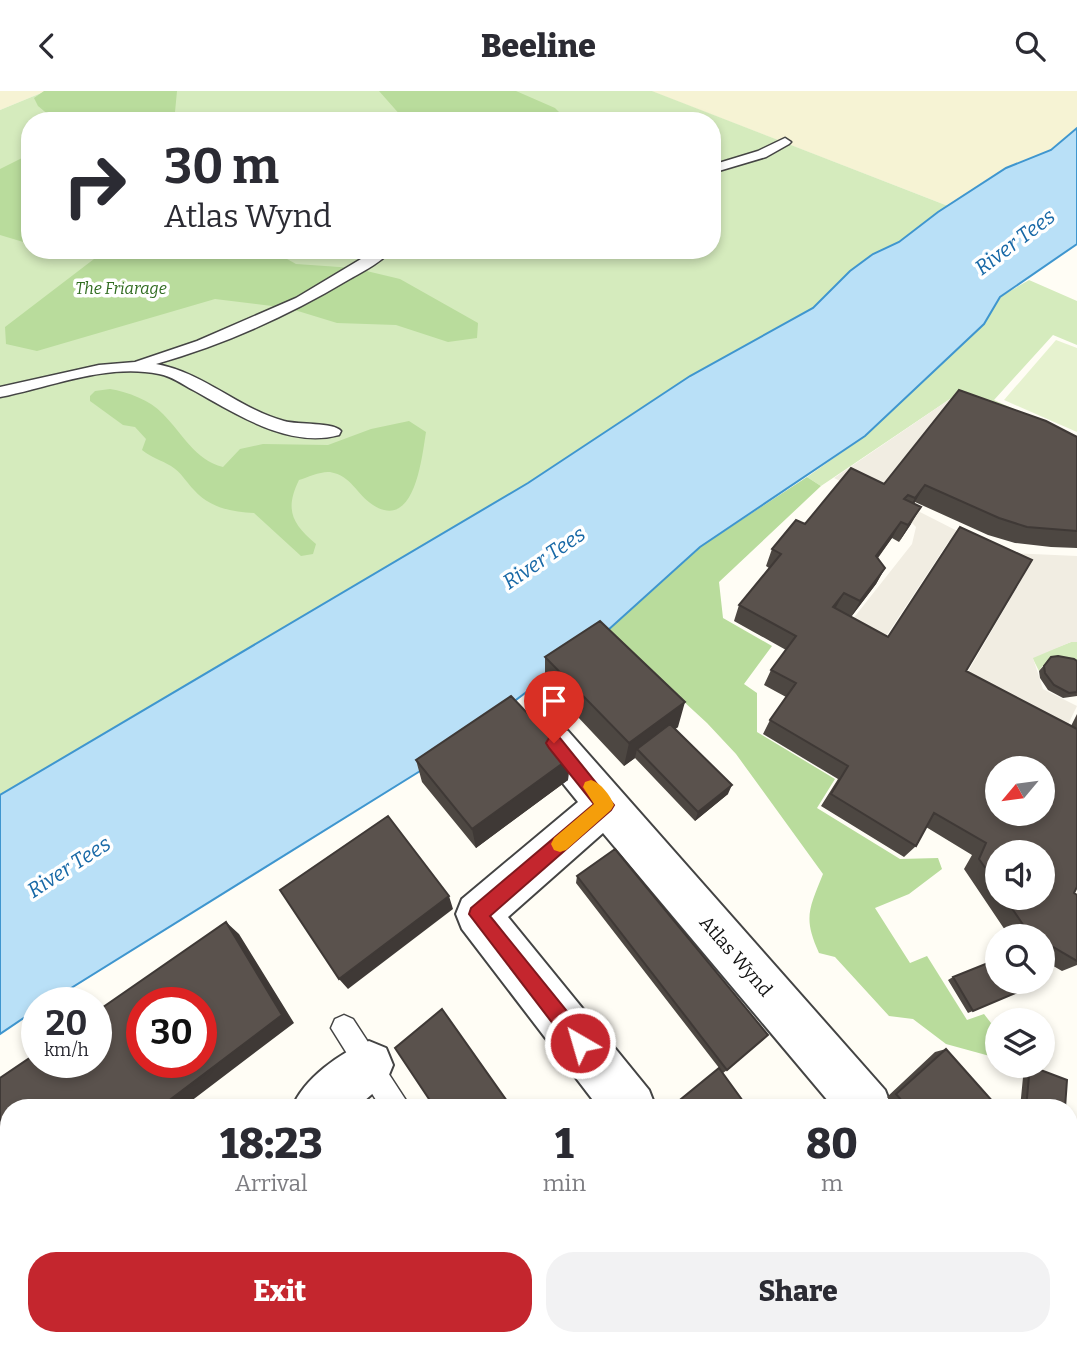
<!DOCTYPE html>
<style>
:root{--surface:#fff;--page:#f2f2f3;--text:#2b2b33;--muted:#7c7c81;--accent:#c4262e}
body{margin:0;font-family:Bitter,serif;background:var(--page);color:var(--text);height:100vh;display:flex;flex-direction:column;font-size:26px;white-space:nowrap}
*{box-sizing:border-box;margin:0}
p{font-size:23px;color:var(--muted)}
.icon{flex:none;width:38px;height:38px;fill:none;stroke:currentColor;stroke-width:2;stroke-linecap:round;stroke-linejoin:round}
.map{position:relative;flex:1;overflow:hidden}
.side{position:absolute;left:0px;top:1008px;width:1078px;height:247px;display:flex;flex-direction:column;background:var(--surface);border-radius:28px 28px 0 0;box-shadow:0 4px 10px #0003}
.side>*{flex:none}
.top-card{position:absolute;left:21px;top:21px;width:700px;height:147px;border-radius:28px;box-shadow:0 4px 10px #0003;background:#fff;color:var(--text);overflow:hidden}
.needle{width:46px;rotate:241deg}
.controls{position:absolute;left:985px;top:665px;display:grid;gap:14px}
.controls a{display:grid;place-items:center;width:70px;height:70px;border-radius:50%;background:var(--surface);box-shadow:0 4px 10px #0003;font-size:35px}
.speed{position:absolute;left:21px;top:896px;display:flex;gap:14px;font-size:35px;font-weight:700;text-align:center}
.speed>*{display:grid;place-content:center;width:91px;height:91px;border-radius:50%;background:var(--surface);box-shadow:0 4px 10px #0003;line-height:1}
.speed small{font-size:18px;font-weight:400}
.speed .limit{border:10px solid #d22;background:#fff;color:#111}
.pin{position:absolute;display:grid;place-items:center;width:60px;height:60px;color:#fff;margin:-72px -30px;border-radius:50% 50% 50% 0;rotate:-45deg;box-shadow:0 0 7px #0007}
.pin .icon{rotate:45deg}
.me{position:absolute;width:77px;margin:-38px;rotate:322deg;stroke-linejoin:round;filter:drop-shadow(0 0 5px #0008)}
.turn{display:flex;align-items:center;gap:24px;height:147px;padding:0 28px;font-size:32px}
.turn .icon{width:91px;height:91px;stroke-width:2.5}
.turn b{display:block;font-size:49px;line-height:60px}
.eta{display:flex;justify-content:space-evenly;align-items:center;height:119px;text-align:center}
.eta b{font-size:42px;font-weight:800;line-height:49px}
.action{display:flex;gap:14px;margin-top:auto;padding:14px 28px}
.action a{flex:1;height:80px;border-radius:28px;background:var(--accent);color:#fff;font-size:28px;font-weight:800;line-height:80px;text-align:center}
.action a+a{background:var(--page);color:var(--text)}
header{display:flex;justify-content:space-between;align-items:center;height:91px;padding:0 28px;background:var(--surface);font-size:32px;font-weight:800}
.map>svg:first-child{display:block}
.farmland{fill:#f6f3d4}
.green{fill:#d5ebbd;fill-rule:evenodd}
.forest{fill:#b9dc9c}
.pitch{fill:#e6f2cf}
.plaza{fill:#f1ede2}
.water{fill:#b9e0f7;stroke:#3f96cf;stroke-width:2}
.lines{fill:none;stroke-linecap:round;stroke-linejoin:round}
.lane-casing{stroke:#444;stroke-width:3}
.street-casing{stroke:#444;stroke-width:4}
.lane{fill:#fff;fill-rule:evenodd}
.street{fill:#fff;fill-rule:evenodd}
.wall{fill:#4d4742;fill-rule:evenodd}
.shaded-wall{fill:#3f3936}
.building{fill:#5a524d;stroke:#3f3936;stroke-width:2;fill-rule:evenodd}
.route{fill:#c4262e;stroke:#7f191e;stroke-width:2}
.slow{fill:#f59e0b}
.labels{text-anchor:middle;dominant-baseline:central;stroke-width:7;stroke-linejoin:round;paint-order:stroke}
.far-park-label{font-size:16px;font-style:italic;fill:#2f6b1f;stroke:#fff}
.street-label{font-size:19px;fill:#111;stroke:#fff}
.water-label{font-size:21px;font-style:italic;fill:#1768a6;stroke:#fff}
</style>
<header><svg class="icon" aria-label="back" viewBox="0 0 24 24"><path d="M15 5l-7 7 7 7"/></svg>Beeline<svg class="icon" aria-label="search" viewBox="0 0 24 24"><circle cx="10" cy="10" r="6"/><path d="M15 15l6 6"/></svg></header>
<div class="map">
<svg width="1077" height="1254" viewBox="0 0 1077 1254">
<rect width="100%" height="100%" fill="#fffdf5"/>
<path class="farmland" d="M0,0H46L0,19Z
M651,0H1077V37L1051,59L1006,77L948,115Z"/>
<path class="green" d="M46,0H652L948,115L899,151L873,163L850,180L813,217L690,285L528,392L0,704V19ZM30,30H712V159H30Z
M1029,189L1077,210V254L1053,244L994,309L1077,346L950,308L821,395L807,386L865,345L1000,206Z
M1071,551H1077V578C1063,573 1048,564 1039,580L1032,566Z"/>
<path class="forest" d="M44,0H177L175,21L193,30H56L38,15L34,7Z
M379,0H516L555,17L566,28L419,30L402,26Z
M30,63V153L0,144V78Z
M53,159H271L296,173L354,177L400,188L478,232L477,247L448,251L396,234L337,232L288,217L215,208L37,260L6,253L5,236L94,168Z
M110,298C128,301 150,309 163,323C182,342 195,369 223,376L240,358L263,353L328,354L371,338L409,330L426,341C422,365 415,441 373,414C356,403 352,385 330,381C321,380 308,386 299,389C285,418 291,432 316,453L313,463L301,465L254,422C232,421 210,417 194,399C186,391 182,382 171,375C161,369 152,367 142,359L146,348L135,336L123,334L90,310V305L95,300Z
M807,386L821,395L719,491L723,527L772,555L744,593L757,602V641L835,688L817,717L900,768L938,767L942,778L909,803L875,817L910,872L927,865L967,929L984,923L991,932L997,934V967L946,953L913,928L889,925L835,866L819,862C803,827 809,818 823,783L736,663L707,632L607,540L700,456Z"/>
<path class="pitch" d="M1056,249L1077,257V341L1004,309Z"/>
<path class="plaza" d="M950,308L958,309L873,406L834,387Z
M916,419L977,450L1011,462L1077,465V551H1071L1033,567L1043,598L1077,615L1060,650L959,596L1023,486L949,450L877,559L852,529L912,453L916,436L908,428Z"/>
<path class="water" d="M1077,37V153L1000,206L984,233L865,345L700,456L607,540L433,672L47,912H37V918L0,943V704L528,392L690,285L813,217L850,180L873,163L899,151L938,121L1006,77L1051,59Z"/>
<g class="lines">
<g class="lane-casing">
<path id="lane" d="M785,47L791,51L789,53L766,66L712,82V74L758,60Z
M376,159H392C380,172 362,181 348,189C288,225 223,254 156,273C203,281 239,318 284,330C298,334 334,331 341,340L339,344C288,358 235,322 193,299C182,293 171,285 159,283C107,272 51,296 0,306V296L99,274L135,271L197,250L296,207Z
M344,924L353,928L411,1017H381L331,937L335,928Z
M653,1246H688L692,1254H657Z
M696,1246H732L728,1254H692Z
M832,1246H866L870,1254H836Z"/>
</g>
<g class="street-casing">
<path id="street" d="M554,635L568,640L885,999L892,1017H834L603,742L508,826L649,999L656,1017H599L462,838L456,823L462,808L578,711L540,664L534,652L540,640Z
M369,950L386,957L393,974L386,991L356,1017H292C304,987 340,962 369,950Z
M0,1152L9,1155V1230L0,1226Z
M260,1246H317L321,1254H263Z"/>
</g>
<use href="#lane" class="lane"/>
<use href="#street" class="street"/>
</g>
<path class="wall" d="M1077,346V457L1051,456L1015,452L988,444L915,411L914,413L911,433L899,451L892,447L878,467L885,477L876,493L851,526L888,546L966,580L1071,635L1077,623V796L1074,802L1077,804V874L1062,880L1043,869V845H1009L964,778L972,764L926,736L916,755L904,766L821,715L838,688L763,643L770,629L786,606L764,594L771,579L786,559L734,530L739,514L769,477L766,475L772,458L805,433L884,393ZM998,761L1043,807H998Z
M545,566L678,636L675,638L728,703L695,730L635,667L624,675L545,591Z
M1051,566L1077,570V605L1063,607L1048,599L1040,587L1039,580Z
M570,667L568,689L476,757L422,691L416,669Z
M577,785L727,979L723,982L576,792Z
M953,886L1020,900L968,922L948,889Z
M946,958L989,1017H896L887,1006L935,961Z
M1028,975H1032L1065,1017H1020L1024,976Z
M1069,1136L1077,1144V1234L1069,1225Z
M965,1246H1065L1071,1254H971Z"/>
<path class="shaded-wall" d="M925,394L915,411L906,424L915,407Z
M921,416L911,433L899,451L908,434Z
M901,431L892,447L867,481L876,465Z
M885,477L876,493L851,526L860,510Z
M844,502L835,518L833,516Z
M685,611L678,636L641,662L637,658L635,667L624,675L629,652Z
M570,667L568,689L476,757L472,738Z
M732,694L728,703L695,730L698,721Z
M449,805L453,818L348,898L339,888Z
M226,831L239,843L294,932L182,1017H159Z"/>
<path class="building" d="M959,299L1046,330L1077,346V440L1027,436L999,427L925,394L915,407L908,404L904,408L921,416L908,434L901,431L876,465L885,477L860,510L844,502L833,516L888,546L960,436L1032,469L966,580L1077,638V796L1074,802L1077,804V870L1043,850V845H1036L1028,841L1005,807H1043V761H998V795L979,768L986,752L934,722L916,755L831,703L848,675L770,629L796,592L771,579L796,545L739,514L781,463L772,458L796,429L805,433L851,377L884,393ZM998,677H1043V723H998Z
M600,530L685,611L629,652L545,566Z
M1058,565L1074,568L1077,570V601L1069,602L1054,594L1045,582L1044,575L1051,566Z
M511,605L570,667L472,738L416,669Z
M670,633L732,694L698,721L637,658Z
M388,725L449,805L339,888L280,799Z
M615,758L768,944L727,979L577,785Z
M226,831L282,924L159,1017H9V1130L3,1135L0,1128V987L37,962V971H96V921ZM142,912H201V971H142Z
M998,868V891H1014L1020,900L973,920L953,886Z
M442,918L512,1017H435L395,957Z
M946,958L994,1012L989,1017H908L896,1003Z
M1030,975L1067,989L1065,1017H1026Z
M719,977L748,1017H678L675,1013Z
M1069,1136L1077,1144V1220L1069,1212Z
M573,1246H597L587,1254H577Z
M990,1246H1065L1071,1254H996Z"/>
<path class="route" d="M554,644L560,647L614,714L611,719L490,825L587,945L590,952L587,959L580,962L573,959L469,823L471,817L594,713L549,657L546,652L549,647Z"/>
<path class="slow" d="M591,689C601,692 610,704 614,714L611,719L566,759L560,761L554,759L551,753L554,747L594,713L583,696L585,691Z"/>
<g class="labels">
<g class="far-park-label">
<text x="121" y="197">The Friarage</text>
</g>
<g class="street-label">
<text transform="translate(736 865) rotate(49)">Atlas Wynd</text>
</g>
<g class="water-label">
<text transform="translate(1015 151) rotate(-37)">River Tees</text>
<text transform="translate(544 467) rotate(-34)">River Tees</text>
<text transform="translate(69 776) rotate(-33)">River Tees</text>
</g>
</g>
</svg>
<div class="controls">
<a><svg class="needle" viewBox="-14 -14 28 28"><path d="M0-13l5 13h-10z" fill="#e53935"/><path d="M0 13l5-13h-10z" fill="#7c7c81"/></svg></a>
<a><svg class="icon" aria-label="sound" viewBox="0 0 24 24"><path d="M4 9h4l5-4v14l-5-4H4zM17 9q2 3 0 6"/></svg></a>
<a><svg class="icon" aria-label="search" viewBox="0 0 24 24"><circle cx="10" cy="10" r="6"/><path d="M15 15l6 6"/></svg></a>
<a><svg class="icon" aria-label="layers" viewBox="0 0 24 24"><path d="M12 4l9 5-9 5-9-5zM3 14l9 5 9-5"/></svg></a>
</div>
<div class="speed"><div>20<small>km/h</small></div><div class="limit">30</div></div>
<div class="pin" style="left:554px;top:652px;background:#d93025"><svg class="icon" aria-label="arrive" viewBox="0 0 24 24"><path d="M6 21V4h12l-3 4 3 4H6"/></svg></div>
<svg class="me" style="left:580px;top:952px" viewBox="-20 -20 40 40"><circle r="17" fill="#c4262e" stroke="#fff" stroke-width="3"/><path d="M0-11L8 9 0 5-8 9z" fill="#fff"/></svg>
<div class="top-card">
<div class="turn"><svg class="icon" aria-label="right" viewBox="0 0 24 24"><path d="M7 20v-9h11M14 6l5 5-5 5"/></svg><div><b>30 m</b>Atlas Wynd</div></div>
</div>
<section class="side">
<div class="eta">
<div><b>18:23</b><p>Arrival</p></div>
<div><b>1</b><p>min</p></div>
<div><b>80</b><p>m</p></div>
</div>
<div class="action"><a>Exit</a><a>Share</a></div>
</section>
</div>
